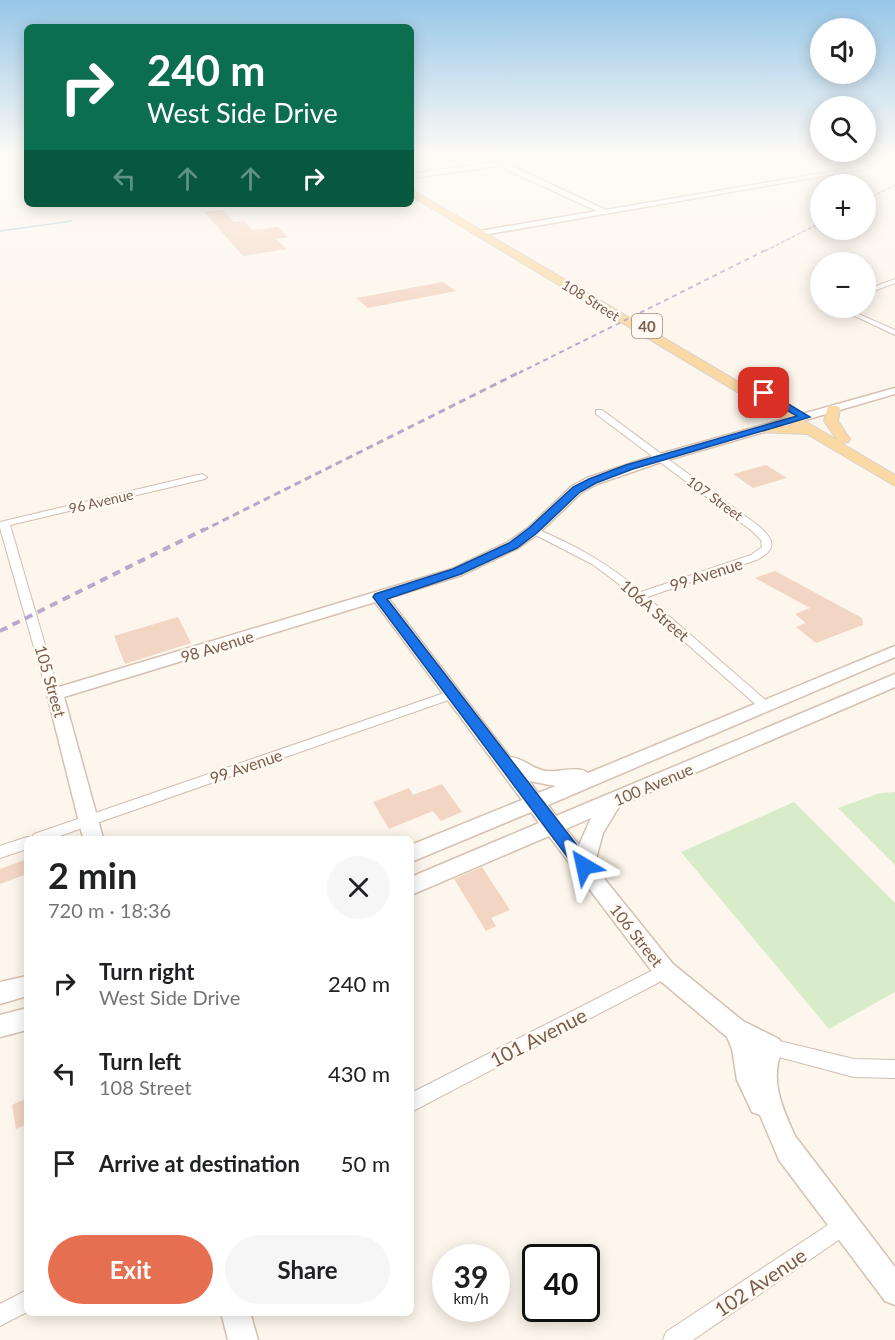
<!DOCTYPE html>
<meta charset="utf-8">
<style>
:root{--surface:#fff;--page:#f6f6f6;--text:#202124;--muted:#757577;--accent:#e76f51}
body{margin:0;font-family:Lato,sans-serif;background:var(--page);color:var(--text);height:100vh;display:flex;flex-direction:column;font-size:22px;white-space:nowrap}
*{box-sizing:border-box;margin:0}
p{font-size:20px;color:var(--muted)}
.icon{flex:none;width:33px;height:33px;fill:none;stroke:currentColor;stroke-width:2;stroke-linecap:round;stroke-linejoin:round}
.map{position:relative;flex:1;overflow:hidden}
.drawer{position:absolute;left:24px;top:836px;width:390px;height:480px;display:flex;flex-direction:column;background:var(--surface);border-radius:9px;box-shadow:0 3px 15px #0003}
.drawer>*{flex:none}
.hud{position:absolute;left:24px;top:24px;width:390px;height:183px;border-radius:9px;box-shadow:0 3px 15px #0003;background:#0b6e4f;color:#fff;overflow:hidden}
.buttons{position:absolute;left:810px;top:18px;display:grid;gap:12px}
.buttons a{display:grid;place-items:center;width:66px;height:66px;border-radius:50%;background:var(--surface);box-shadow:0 3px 15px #0003;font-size:30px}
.speed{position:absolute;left:432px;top:1244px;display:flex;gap:12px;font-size:30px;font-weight:700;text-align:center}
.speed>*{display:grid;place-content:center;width:78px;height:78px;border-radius:50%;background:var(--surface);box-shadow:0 3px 15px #0003;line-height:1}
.speed small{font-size:15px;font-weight:400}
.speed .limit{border:3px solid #111;border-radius:9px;background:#fff;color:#111}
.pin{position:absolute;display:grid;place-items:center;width:51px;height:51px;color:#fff;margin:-26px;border-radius:12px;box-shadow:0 3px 9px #0006}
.me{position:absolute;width:66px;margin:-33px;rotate:324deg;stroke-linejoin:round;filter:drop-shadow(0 0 4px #0008)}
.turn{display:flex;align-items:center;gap:21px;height:126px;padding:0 24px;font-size:27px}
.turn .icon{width:78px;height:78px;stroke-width:2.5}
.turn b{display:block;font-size:42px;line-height:51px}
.lanes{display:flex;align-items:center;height:57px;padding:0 24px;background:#0003;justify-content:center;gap:30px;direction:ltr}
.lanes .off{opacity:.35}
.round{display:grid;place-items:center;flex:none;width:63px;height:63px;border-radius:32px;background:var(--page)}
.head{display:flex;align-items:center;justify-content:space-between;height:102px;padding:0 24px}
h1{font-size:36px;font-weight:700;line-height:45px}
.button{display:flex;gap:12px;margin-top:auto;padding:12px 24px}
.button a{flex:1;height:69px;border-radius:36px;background:var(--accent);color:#fff;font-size:24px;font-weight:700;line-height:69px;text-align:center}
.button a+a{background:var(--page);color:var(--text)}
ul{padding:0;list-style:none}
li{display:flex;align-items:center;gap:18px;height:90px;padding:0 24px}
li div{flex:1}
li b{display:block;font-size:22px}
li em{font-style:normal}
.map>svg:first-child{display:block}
.green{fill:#d8ecc9}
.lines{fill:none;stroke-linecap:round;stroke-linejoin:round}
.stream{stroke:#a5d3da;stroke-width:1.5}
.building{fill:#f3d5c3}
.street-casing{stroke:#d1beb0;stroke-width:2}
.secondary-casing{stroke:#d6c0b0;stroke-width:3}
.primary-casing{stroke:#dad1cd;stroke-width:2}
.street{fill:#fff;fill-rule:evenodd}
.secondary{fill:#fff;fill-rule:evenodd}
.primary{fill:#fbd9a5;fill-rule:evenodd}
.rail-far3{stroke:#b9a8c9;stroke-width:1.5;stroke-dasharray:4 2;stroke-linecap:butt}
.rail-far2{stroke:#b9a8c9;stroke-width:2;stroke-dasharray:5 4;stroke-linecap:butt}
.rail-far1{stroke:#b9a8c9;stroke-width:3;stroke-dasharray:7 4.5;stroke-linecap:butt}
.rail{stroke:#b9a8c9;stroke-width:4;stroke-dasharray:8 6;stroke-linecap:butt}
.route{fill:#1a73e8;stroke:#114b97;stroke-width:1.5}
.labels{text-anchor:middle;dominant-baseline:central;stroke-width:5;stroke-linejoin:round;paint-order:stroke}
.far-street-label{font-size:14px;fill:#7a5c4d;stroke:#fffaf3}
.shield{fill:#fffaf3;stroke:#a28b7f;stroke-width:1.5}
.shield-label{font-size:15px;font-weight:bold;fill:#7a5c4d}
.street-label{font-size:16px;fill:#7a5c4d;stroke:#fffaf3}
.near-street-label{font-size:20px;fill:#7a5c4d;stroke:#fffaf3}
</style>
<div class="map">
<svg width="895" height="1340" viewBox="0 0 895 1340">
<rect width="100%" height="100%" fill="#fdf6ec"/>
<path class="green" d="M895,792V865L838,808L880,793Z
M794,802L895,903V992L829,1029L681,852Z"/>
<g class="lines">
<path class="stream" d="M0,231L72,221"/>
</g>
<path class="building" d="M223,210L234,222L244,221L253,230L278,227L288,237L276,239L287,249L243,256L204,212Z
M443,282L456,291L368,308L356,298Z
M766,465L787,478L753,488L733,474Z
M775,571L862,618L863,625L816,643L796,627L806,623L795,614L810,608L755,578Z
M178,617L191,643L125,664L114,636Z
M442,784L462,812L441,821L433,811L389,829L373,802L409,788L413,795Z
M27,859V874L0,884V869Z
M482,867L510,910L491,918L496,926L486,931L454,879Z
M27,1098V1124L16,1129L12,1105Z"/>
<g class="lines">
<g class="street-casing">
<path id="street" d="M895,279V283L866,294V290Z
M838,308H845L895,330V335Z
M596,410H602L760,527C774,540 777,548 759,559L647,597L770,704L772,707L770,710H762L619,584L592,564L528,531L533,528L537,529C576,546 608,563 641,592L751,555L762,547L761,540L752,531L596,414Z
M202,474L207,477L205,479L10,525L55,679L61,694L59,697H51L43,679L0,528V522Z
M453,690L457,691L459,694L457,697L54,838H32L34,834Z
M27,837L31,838H27V849L0,858V846Z
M665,964L671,966L673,971L671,976L411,1112V1093Z
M771,1039L854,1059L895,1060V1078L854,1077L771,1055L765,1053L762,1047L765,1041Z
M846,1213L853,1216L856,1223L853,1230L693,1340H663L666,1332Z
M27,1290V1312L0,1326V1304Z"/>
</g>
<g class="secondary-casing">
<path id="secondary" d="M544,155H564L507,164L606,210L858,167L824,155H835L869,168L483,235H480V231L597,211L499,166L411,178V174Z
M895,388V394L664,461L597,484L582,492L538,534L518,548L462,575L388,598L510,757C523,758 532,769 546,771C559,773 578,765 588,773L895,646V657L548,805L556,816L895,674V687L620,805L603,833L594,866L673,964L743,1021L779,1039L783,1047C769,1079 781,1105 795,1136L895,1267V1305L885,1301L779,1160L760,1115L752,1112L737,1080L732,1049L727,1037L657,978L549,836L411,895V877L539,823L531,812L411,862V845L522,800L375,602L64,697L103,838H83L47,694L49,690L452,569L508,542L528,528L572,486L587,478L656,455ZM529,781L556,786L538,793ZM591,818L579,845L566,829Z
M27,976V996L0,1004V982Z
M27,1008V1030L0,1037V1015Z
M221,1312H250L258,1340H228Z"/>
</g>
<g class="primary-casing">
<path id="primary" d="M411,189L837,440L824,421L828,406H838L840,409L838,421L850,439L848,442L841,443L895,475V486L807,434L758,432L756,429L758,426L763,425L794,426L411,196Z"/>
</g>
<use href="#street" class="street"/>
<use href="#secondary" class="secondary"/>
<use href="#primary" class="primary"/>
<path class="rail-far3" d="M866,200L895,185
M765,251L820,223"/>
<path class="rail-far2" d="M519,373L768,249"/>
<path class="rail-far1" d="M202,531L522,371"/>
<path class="rail" d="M0,631L205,529"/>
</g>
<linearGradient id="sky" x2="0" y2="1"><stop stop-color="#97c7e8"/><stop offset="0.45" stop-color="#fefbf6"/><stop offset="1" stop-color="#fefbf6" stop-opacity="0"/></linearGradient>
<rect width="895" height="343" fill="url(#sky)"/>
<path class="route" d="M760,391H767L810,417L633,469L596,483L580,492L537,533L517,548L461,574L387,599L589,861L592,866L589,871L584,873L578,871L373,597L375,594L453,569L509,543L529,528L573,487L589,479L626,465L797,416L760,395Z"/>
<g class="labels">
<g class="far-street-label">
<text transform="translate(591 300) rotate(32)">108 Street</text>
<text transform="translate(715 498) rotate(36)">107 Street</text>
<text transform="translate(101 501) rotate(-13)">96 Avenue</text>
</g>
<rect class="shield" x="632" y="314" width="30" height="24" rx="4.5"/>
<g class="shield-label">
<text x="647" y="326">40</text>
</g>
<g class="street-label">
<text transform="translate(706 574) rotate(-18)">99 Avenue</text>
<text transform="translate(655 610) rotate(41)">106A Street</text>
<text transform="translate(217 646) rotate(-17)">98 Avenue</text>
<text transform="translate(51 681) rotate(74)">105 Street</text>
<text transform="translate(246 766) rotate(-19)">99 Avenue</text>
<text transform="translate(653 784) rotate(-23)">100 Avenue</text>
<text transform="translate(637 935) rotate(52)">106 Street</text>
</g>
<g class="near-street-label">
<text transform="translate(538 1037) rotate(-27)">101 Avenue</text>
<text transform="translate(760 1282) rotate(-34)">102 Avenue</text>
</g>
</g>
</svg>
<div class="buttons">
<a><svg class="icon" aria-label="sound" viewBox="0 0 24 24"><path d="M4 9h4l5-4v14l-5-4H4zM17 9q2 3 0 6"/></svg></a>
<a><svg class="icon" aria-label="search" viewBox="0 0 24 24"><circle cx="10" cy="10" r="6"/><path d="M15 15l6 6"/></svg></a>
<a>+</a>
<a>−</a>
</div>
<div class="speed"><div>39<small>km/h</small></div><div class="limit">40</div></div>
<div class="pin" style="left:764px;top:393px;background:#d93025"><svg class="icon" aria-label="arrive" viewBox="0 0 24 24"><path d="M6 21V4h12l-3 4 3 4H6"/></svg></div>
<svg class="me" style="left:584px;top:866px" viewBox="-20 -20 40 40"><path d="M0-17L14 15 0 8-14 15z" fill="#1a73e8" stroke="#fff" stroke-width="4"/></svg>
<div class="hud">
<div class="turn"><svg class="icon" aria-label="right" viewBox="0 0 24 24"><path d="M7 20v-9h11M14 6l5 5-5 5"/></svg><div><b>240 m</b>West Side Drive</div></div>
<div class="lanes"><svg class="icon off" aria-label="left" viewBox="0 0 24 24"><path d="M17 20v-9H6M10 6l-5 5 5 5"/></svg><svg class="icon off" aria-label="ahead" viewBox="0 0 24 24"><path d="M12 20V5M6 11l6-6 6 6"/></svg><svg class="icon off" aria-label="ahead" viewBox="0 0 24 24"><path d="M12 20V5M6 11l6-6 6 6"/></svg><svg class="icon" aria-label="right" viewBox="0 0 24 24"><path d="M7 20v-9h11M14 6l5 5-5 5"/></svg></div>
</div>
<section class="drawer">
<div class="head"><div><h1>2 min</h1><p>720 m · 18:36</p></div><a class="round"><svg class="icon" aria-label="close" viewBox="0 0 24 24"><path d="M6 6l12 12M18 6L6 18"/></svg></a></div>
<ul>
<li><svg class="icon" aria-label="right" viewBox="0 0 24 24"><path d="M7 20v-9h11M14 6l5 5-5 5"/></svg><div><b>Turn right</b><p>West Side Drive</p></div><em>240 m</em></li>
<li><svg class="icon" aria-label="left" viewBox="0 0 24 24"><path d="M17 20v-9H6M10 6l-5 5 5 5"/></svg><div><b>Turn left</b><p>108 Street</p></div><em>430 m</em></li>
<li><svg class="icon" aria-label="arrive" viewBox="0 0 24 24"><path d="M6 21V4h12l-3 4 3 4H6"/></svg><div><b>Arrive at destination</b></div><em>50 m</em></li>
</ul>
<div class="button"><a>Exit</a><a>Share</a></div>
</section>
</div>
